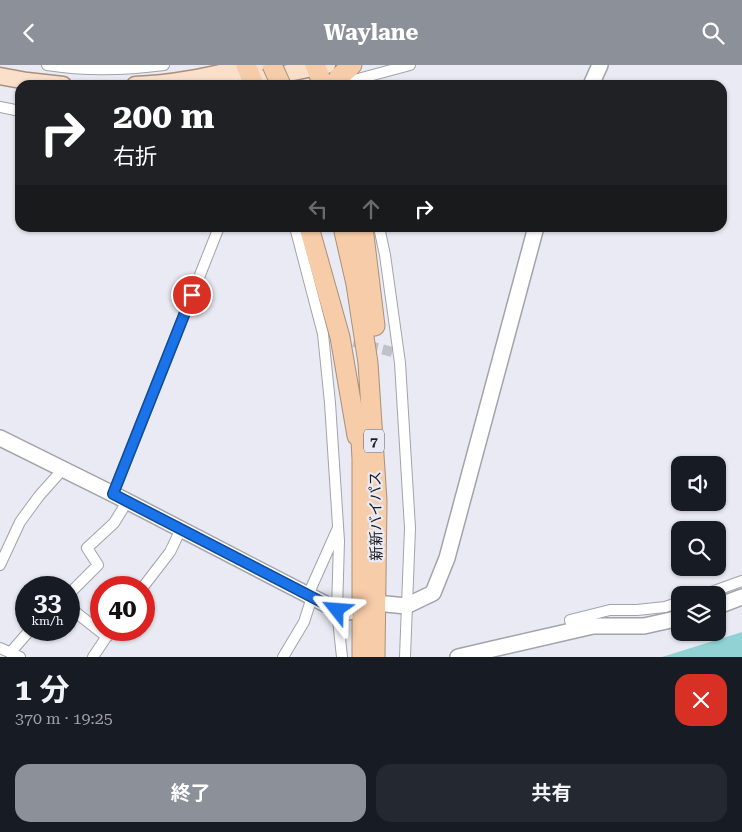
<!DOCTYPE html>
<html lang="ja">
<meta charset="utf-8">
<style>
:root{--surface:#171b24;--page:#242831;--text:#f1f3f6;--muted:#9ea1a6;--accent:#8c9099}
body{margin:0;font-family:"Roboto Serif","Noto Sans JP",serif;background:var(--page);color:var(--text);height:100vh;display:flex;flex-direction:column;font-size:19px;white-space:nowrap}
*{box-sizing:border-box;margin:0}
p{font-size:16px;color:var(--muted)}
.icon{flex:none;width:28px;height:28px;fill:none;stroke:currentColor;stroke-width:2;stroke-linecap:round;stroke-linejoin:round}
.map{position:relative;height:592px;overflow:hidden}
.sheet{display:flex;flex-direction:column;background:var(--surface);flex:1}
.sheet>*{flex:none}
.banner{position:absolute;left:15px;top:15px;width:712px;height:152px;border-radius:15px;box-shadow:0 1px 4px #0004;background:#202124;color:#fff;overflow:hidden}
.tools{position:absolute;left:671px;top:391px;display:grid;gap:10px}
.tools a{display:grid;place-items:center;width:55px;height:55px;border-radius:10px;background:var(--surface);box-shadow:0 1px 4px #0004;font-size:25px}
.speed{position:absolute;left:15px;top:511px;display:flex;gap:10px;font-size:25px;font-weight:700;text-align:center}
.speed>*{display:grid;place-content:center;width:65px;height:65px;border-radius:50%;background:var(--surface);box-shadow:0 1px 4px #0004;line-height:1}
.speed small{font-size:12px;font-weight:400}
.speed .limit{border:8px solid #d22;background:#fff;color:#111}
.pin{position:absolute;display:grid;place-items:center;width:42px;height:42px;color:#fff;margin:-21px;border:2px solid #fff;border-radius:50%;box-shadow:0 1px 5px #0007}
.me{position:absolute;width:55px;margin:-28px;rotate:298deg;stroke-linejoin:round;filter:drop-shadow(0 0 4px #0008)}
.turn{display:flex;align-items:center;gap:18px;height:105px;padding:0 15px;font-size:22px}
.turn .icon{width:65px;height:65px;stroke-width:2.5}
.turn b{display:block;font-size:35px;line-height:42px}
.lanes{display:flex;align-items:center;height:48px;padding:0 15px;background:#0003;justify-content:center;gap:25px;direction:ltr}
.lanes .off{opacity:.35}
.round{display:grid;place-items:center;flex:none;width:52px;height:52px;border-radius:15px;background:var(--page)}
.summary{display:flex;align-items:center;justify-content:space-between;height:85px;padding:0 15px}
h1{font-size:30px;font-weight:700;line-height:38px}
.primary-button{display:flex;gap:10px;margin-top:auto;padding:10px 15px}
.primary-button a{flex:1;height:58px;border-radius:15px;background:var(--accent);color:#fff;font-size:20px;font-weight:700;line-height:58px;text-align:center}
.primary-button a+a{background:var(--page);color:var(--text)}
header{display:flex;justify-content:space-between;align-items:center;height:65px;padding:0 15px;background:var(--accent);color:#fff;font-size:22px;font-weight:700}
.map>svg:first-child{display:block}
.water{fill:#91d3d5}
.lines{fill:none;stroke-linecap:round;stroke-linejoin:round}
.street-tunnel{stroke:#c0c1c9;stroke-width:10;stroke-dasharray:10 5;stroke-linecap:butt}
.street-casing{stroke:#a2a3ab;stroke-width:12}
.secondary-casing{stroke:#a2a3ab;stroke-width:18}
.primary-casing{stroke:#aa8f79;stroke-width:19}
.highway-casing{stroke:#aa8f79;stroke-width:21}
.street{stroke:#fff;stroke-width:10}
.secondary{stroke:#fff;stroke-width:15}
.primary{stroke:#fae0cb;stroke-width:16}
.highway{stroke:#f6cca9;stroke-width:19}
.highway-bridge-casing{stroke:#aa8f79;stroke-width:21;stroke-linecap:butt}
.highway-bridge{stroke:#f6cca9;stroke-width:19}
.route-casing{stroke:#114b97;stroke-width:12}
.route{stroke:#1a73e8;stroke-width:9}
.labels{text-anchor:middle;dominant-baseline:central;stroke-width:4.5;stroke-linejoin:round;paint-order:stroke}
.shield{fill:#e9eaf3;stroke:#5a5b60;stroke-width:1}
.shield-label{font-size:14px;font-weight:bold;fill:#1d1e21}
.street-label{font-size:15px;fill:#1d1e21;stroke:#e9eaf3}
</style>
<header><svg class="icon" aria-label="back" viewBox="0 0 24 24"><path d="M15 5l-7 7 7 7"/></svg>Waylane<svg class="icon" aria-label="search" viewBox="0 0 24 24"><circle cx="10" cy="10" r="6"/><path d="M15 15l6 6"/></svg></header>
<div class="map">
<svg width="742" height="592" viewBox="0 0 742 592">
<rect width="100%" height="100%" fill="#e9eaf3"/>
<path class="water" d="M742,567V592H662Z"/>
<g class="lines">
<path class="street-tunnel" d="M339,273L396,288"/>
<g class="street-casing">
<path id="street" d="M47,0C85,6 126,5 164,0
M350,20L358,14L410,0
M0,42L20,46
M295,162L323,269L330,338L339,476L337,545L342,592
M379,162L385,190L400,298L410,463L405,592
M113,429L219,162
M0,500L20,457L39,431L63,404
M143,522L170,487L181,464
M69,529L98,500L87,483L114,458L127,437
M308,530L337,465
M703,530L742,516
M69,542L107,572
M573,566L570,555L610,545H637L665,542L680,537
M0,583L20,592
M10,588L30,565
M93,592L111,565
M283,592L304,557L312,532"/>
</g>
<g class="secondary-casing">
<path id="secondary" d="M591,20L600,0
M0,373L113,429L337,545L349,547
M386,539L406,541L433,528L447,493L536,162
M718,541L742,532
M458,592L593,561H644L680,553"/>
</g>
<g class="primary-casing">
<path id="primary" d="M0,11L27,16L63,20
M135,20C177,19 216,9 256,0
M230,20L327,0"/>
</g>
<g class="highway-casing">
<path id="highway" d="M246,0L254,20
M315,0L323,20
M335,20L339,12L352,0
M309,162L340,272L357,371
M343,162L356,219L368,298L377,436L375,592
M363,162L375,261
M360,358L362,394V592"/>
</g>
<use href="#street" class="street"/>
<use href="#secondary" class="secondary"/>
<use href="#primary" class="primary"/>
<use href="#highway" class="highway"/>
<g class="highway-bridge-casing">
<path id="highway-bridge" d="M272,0L281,20"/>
</g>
<use href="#highway-bridge" class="highway-bridge"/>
</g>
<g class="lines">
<g class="route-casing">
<path id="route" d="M192,230L113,429L337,545"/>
</g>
<use href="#route" class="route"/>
</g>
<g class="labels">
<rect class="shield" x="364" y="364.5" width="20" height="23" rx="4"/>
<g class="shield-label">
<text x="374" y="376">7</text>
</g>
<g class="street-label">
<text transform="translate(376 451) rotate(-91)">新新バイパス</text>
</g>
</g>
</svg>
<div class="tools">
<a><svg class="icon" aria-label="sound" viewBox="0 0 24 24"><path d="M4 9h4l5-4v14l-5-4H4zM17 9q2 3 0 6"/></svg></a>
<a><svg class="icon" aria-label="search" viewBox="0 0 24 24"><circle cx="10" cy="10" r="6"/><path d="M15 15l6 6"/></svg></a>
<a><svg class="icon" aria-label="layers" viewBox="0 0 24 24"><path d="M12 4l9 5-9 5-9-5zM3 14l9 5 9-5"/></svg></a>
</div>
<div class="speed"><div>33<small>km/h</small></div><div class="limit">40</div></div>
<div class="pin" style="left:192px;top:230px;background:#d93025"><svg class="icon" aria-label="arrive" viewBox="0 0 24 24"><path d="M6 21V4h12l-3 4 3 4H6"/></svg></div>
<svg class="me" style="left:337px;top:545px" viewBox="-20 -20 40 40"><path d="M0-17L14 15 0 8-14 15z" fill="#1a73e8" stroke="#fff" stroke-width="4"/></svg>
<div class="banner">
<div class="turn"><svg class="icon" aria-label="right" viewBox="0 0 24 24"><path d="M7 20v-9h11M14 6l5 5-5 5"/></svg><div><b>200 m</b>右折</div></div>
<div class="lanes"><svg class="icon off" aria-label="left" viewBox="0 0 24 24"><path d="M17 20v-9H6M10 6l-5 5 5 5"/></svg><svg class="icon off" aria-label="ahead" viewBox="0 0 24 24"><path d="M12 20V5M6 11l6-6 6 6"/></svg><svg class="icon" aria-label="right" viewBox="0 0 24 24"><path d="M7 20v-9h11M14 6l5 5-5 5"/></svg></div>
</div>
</div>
<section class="sheet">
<div class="summary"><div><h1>1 分</h1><p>370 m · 19:25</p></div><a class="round" style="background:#d93025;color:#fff"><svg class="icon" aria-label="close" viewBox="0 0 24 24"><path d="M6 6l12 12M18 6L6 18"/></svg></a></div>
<div class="primary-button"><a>終了</a><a>共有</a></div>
</section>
